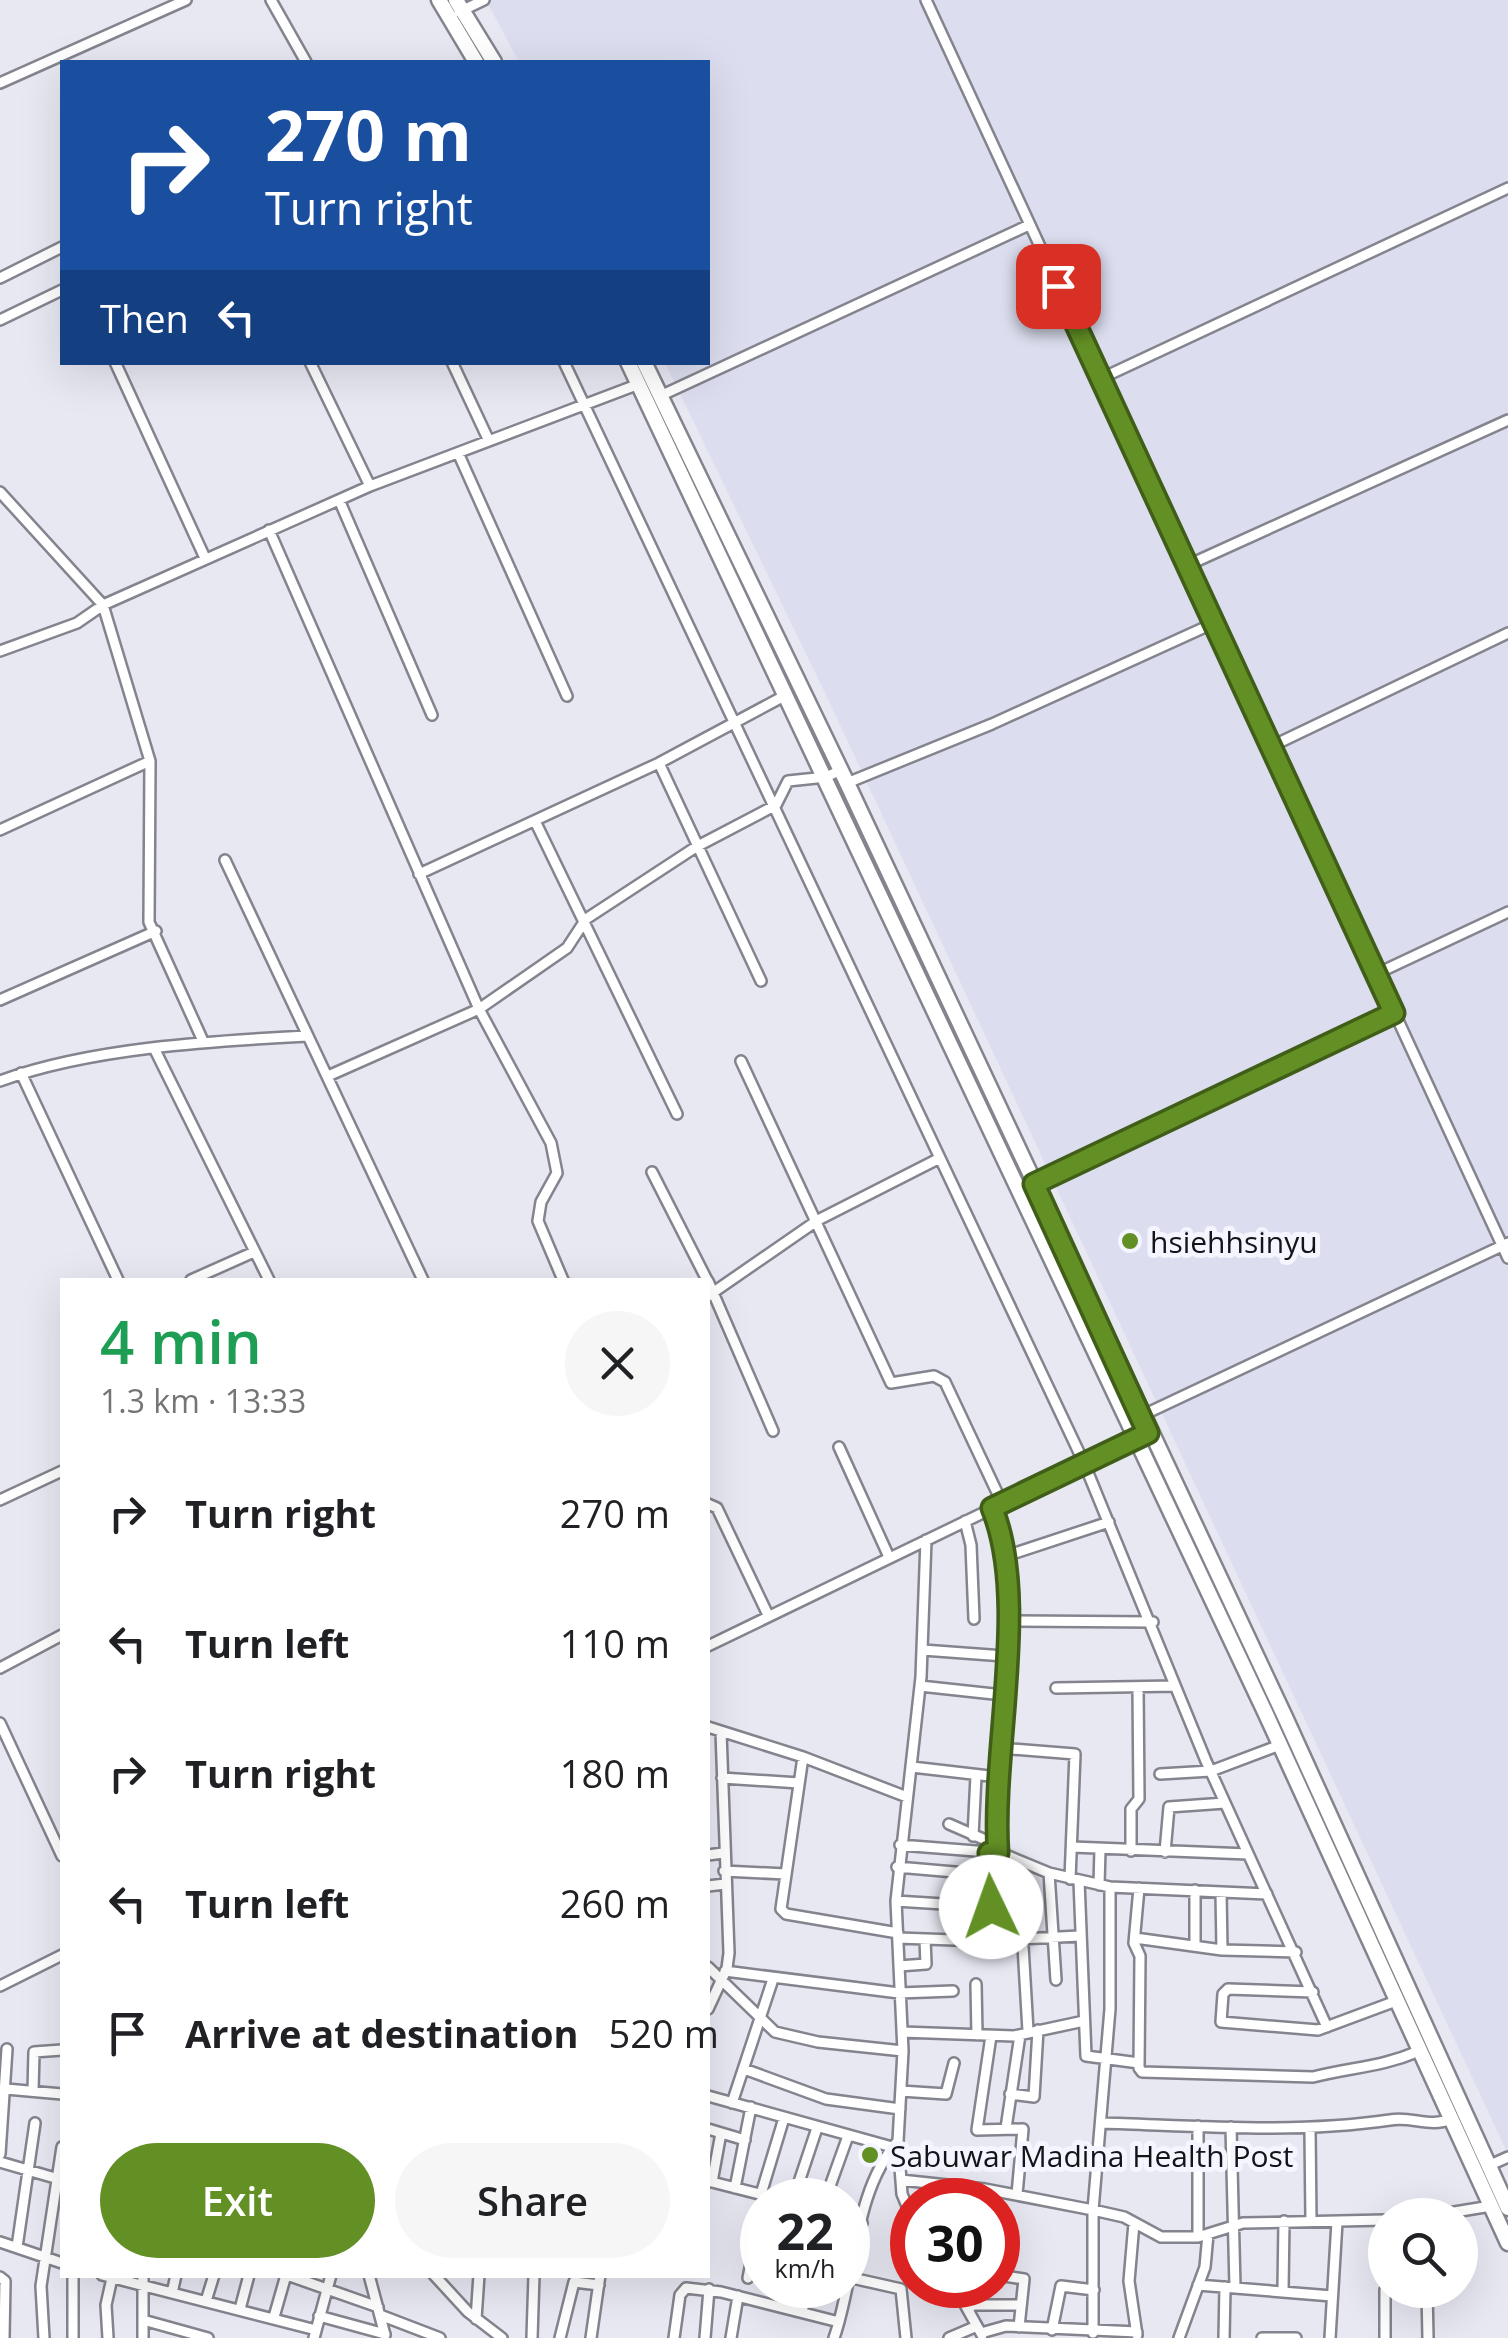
<!DOCTYPE html>
<meta charset="utf-8">
<style>
:root{--surface:#fff;--page:#f6f6f6;--text:#202124;--muted:#757577;--accent:#629025}
body{margin:0;font-family:"Open Sans",sans-serif;background:var(--page);color:var(--text);height:100vh;display:flex;flex-direction:column;font-size:38px;white-space:nowrap}
*{box-sizing:border-box;margin:0}
p{font-size:32px;color:var(--muted)}
.icon{flex:none;width:55px;height:55px;fill:none;stroke:currentColor;stroke-width:2;stroke-linecap:round;stroke-linejoin:round}
.map{position:relative;flex:1;overflow:hidden}
.side{position:absolute;left:60px;top:1278px;width:650px;height:1000px;display:flex;flex-direction:column;background:var(--surface);border-radius:0px;box-shadow:0 10px 40px #0002}
.side>*{flex:none}
.hud{position:absolute;left:60px;top:60px;width:650px;height:305px;border-radius:0px;box-shadow:0 10px 40px #0002;background:#1a4fa0;color:#fff;overflow:hidden}
.fabs{position:absolute;left:1368px;top:2198px;display:grid;gap:20px}
.fabs a{display:grid;place-items:center;width:110px;height:110px;border-radius:50%;background:var(--surface);box-shadow:0 10px 40px #0002;font-size:50px}
.speed{position:absolute;left:740px;top:2178px;display:flex;gap:20px;font-size:50px;font-weight:700;text-align:center}
.speed>*{display:grid;place-content:center;width:130px;height:130px;border-radius:50%;background:var(--surface);box-shadow:0 10px 40px #0002;line-height:1}
.speed small{font-size:25px;font-weight:400}
.speed .limit{border:15px solid #d22;background:#fff;color:#111}
.pin{position:absolute;display:grid;place-items:center;width:85px;height:85px;color:#fff;margin:-42px;border-radius:20px;box-shadow:0 5px 15px #0006}
.me{position:absolute;width:110px;margin:-55px;rotate:357deg;stroke-linejoin:round;filter:drop-shadow(0 0 8px #0008)}
.turn{display:flex;align-items:center;gap:35px;height:210px;padding:0 40px;font-size:45px}
.turn .icon{width:130px;height:130px;stroke-width:2.5}
.turn b{display:block;font-size:70px;line-height:85px}
.then{display:flex;align-items:center;height:95px;padding:0 40px;background:#0003;gap:20px;font-size:38px}
.round{display:grid;place-items:center;flex:none;width:105px;height:105px;border-radius:52px;background:var(--page)}
.headline{display:flex;align-items:center;justify-content:space-between;height:170px;padding:0 40px}
h1{font-size:60px;font-weight:600;line-height:75px;color:#1e9e55}
.cta{display:flex;gap:20px;margin-top:auto;padding:20px 40px}
.cta a{flex:1;height:115px;border-radius:60px;background:var(--accent);color:#fff;font-size:40px;font-weight:600;line-height:115px;text-align:center}
.cta a+a{background:var(--page);color:var(--text)}
ul{padding:0;list-style:none}
li{display:flex;align-items:center;gap:30px;height:130px;padding:0 40px}
li div{flex:1}
li b{display:block;font-size:38px}
li em{font-style:normal}
.map>svg:first-child{display:block}
.built{fill:#dcdeef}
.lines{fill:none;stroke-linecap:round;stroke-linejoin:round}
.minor-casing{stroke:#83848d;stroke-width:14}
.primary-casing{stroke:#83848d;stroke-width:19}
.minor{stroke:#fff;stroke-width:9}
.primary{stroke:#fff;stroke-width:14}
.route-casing{stroke:#405e18;stroke-width:25}
.route{stroke:#629025;stroke-width:18}
.poi-dot{fill:#629025;stroke:#f4f5ff;stroke-width:4}
.labels{text-anchor:middle;dominant-baseline:central;stroke-width:10;stroke-linejoin:round;paint-order:stroke}
.poi-label{font-size:30px;fill:#131417;stroke:#f4f5ff;text-anchor:start}
</style>
<div class="map">
<svg width="1508" height="2338" viewBox="0 0 1508 2338">
<rect width="100%" height="100%" fill="#e7e8f2"/>
<path class="built" d="M486,0H1508V2154L825,693L665,363L708,362V62H519Z"/>
<g class="lines">
<g class="minor-casing">
<path id="minor" d="M271,0L306,62
M926,0L1508,1258
M459,12L484,0
M0,83L186,0
M0,278L62,247
M0,320L62,290
M115,362L205,558
M310,362L370,486
M452,362L489,441
M564,362L1084,1463L1206,1761L1327,2027
M1102,378L1508,188
M660,396L1029,225
M459,455L567,696
M0,492L103,605L150,761L149,922L203,1041
M340,502L432,715
M269,530L479,1009L551,1143L557,1173L541,1202L538,1221L563,1280
M1186,566L1508,420
M0,651L77,623L103,605L370,486L639,384
M1268,748L1508,633
M659,763L761,981
M847,783L992,724L1212,624
M535,821L677,1114
M0,830L150,761
M225,860L423,1280
M419,874L659,763L786,695
M1376,974L1508,912
M0,1000L156,931
M155,1050L269,1280
M741,1061L891,1383L934,1376L945,1382L1002,1503
M21,1073L118,1280
M328,1076L479,1009L567,948L586,919L696,847L776,805L788,781L826,777L841,770
M0,1081C89,1048 212,1041 307,1036
M652,1172L707,1280
M1034,1184L1395,1013
M191,1280L254,1252
M708,1281L773,1431
M708,1296L818,1220L938,1159
M1143,1415L1508,1243
M839,1447L889,1557
M0,1500L62,1471
M708,1504L717,1508L768,1615
M992,1508C1030,1600 991,1750 997,1853
M965,1521L971,1545L974,1619
M1006,1556L1109,1522
M1007,1621L1153,1622
M708,1646L1148,1433
M923,1650L1004,1656
M0,1668L62,1635
M920,1686L1003,1695
M1056,1688L1175,1686
M0,1723L62,1856
M708,1727L803,1757L907,1797
M999,1748L1075,1754L1070,1879
M803,1757L781,1909L786,1914L898,1933
M912,1767L998,1777
M1160,1774L1211,1771L1280,1745
M722,1778L799,1783
M949,1824L997,1845
M973,1836L976,1776
M900,1845L1001,1853L1049,1873L1110,1887L1267,1894
M1072,1847L1248,1854
M1131,1851V1809L1139,1799L1138,1687
M1165,1852L1169,1807L1225,1803
M989,1853L994,1940
M708,1855L723,1853
M1018,1861L1028,2031
M897,1867L989,1875
M724,1871L785,1874
M1049,1873L1056,1980
M1079,1881L1086,2056L1139,2063
M1099,1885L1100,1849
M708,1886L725,1884
M1139,1888L1134,1943L1140,1956L1139,2068L1142,2072L1313,2077C1352,2067 1382,2067 1419,2051
M1195,1890V1946
M1221,1892L1222,1950
M896,1901L991,1907
M898,1938L982,1941L1079,1936
M1135,1938L1222,1950L1296,1952
M899,1966L926,1964L925,1939
M708,1967L775,2032L818,2042L903,2051
M725,1971L899,1993L953,1991
M976,1984L977,2035
M0,1986L62,1955
M1313,1992L1228,1989L1223,1994L1221,2022L1318,2030L1396,2001
M708,2009L727,1968L729,1953L721,1732
M902,2032L1014,2036L1084,2021
M991,2036L977,2130L1023,2129L1017,2194
M744,2069L826,2099L900,2109
M6,2089L62,2094
M33,2091L34,2052L62,2050
M901,2091L946,2094L954,2063
M1010,2094L1034,2097L1038,2030
M708,2096L892,2147
M732,2103L773,1979
M1102,2123C1199,2126 1294,2134 1390,2120C1412,2116 1430,2128 1451,2119
M1231,2127L1235,2287
M1006,2128L1020,2035
M708,2129L745,2140
M1310,2130L1311,2221
M0,2154L7,2049
M0,2162L62,2180
M1488,2166L1508,2157
M901,2180L985,2189L1093,2210L1124,2217L1161,2237H1198L1243,2223L1385,2220
M708,2181L783,2200
M712,2182L721,2133
M735,2188L751,2107
M761,2194L784,2118
M793,2200L817,2128
M825,2200L848,2136
M1436,2215L1491,2206
M912,2218L902,2194L898,2141L903,2051L896,1901L921,1677L926,1540
M848,2219L862,2223
M1134,2223L1129,2281L1137,2335
M1198,2237V2126
M0,2242L62,2263
M17,2247L35,2123
M73,2275V2338
M102,2275L316,2330
M287,2275L378,2307
M369,2275L385,2335
M434,2275L468,2312L502,2338
M998,2275L1024,2279L1019,2327
M0,2277L5,2281L4,2338
M748,2278L762,2207
M852,2278L901,2289L906,2338
M954,2285L982,2335
M1198,2285L1332,2296
M1283,2290L1284,2221
M1427,2290L1428,2338
M172,2293L176,2275
M206,2301L214,2275
M971,2305H1021
M971,2307L973,2285
M240,2309L249,2275
M802,2312L808,2285
M380,2315L440,2338
M319,2316L385,2334
M274,2317L286,2275
M476,2319L479,2275
M143,2320L208,2338
M1052,2330L1061,2286L1094,2290
M981,2333L1006,2326L1137,2332
M1093,2333V2210L1110,2009V1887
M44,2338L41,2286L62,2147
M108,2338L106,2305L112,2278
M143,2338V2275
M314,2338L331,2275
M532,2338L534,2275
M560,2338L574,2282L599,2285
M591,2338L600,2275
M674,2338L680,2295L686,2288L721,2292L839,2322
M705,2338L709,2289
M731,2338L738,2296
M834,2338C856,2275 853,2192 898,2141
M949,2338L977,2326
M1179,2338L1205,2267L1208,2234
M1224,2338L1225,2287
M1262,2338H1296
M1330,2338L1337,2222
M1385,2338V2290"/>
</g>
<g class="primary-casing">
<path id="primary" d="M439,0L476,62
M456,0L494,62
M628,362L1265,1712L1508,2243
M644,362L847,783L1285,1717L1508,2208"/>
</g>
<use href="#minor" class="minor"/>
<use href="#primary" class="primary"/>
</g>
<g class="lines">
<g class="route-casing">
<path id="route" d="M991,1907L989,1853H998C991,1749 1030,1601 992,1508L1148,1433L1034,1184L1394,1013L1058,286"/>
</g>
<use href="#route" class="route"/>
</g>
<g class="poi-dot">
<circle cx="1130" cy="1241" r="10"/>
<circle cx="870" cy="2155" r="10"/>
</g>
<g class="labels">
<g class="poi-label">
<text x="1150" y="1241">hsiehhsinyu</text>
<text x="890" y="2155">Sabuwar Madina Health Post</text>
</g>
</g>
</svg>
<div class="fabs">
<a><svg class="icon" aria-label="search" viewBox="0 0 24 24"><circle cx="10" cy="10" r="6"/><path d="M15 15l6 6"/></svg></a>
</div>
<div class="speed"><div>22<small>km/h</small></div><div class="limit">30</div></div>
<div class="pin" style="left:1058px;top:286px;background:#d93025"><svg class="icon" aria-label="arrive" viewBox="0 0 24 24"><path d="M6 21V4h12l-3 4 3 4H6"/></svg></div>
<svg class="me" style="left:991px;top:1907px" viewBox="-20 -20 40 40"><circle r="19" fill="#fff"/><path d="M0-13L10 11 0 6-10 11z" fill="#629025"/></svg>
<div class="hud">
<div class="turn"><svg class="icon" aria-label="right" viewBox="0 0 24 24"><path d="M7 20v-9h11M14 6l5 5-5 5"/></svg><div><b>270 m</b>Turn right</div></div>
<div class="then">Then<svg class="icon" aria-label="left" viewBox="0 0 24 24"><path d="M17 20v-9H6M10 6l-5 5 5 5"/></svg></div>
</div>
<section class="side">
<div class="headline"><div><h1>4 min</h1><p>1.3 km · 13:33</p></div><a class="round"><svg class="icon" aria-label="close" viewBox="0 0 24 24"><path d="M6 6l12 12M18 6L6 18"/></svg></a></div>
<ul>
<li><svg class="icon" aria-label="right" viewBox="0 0 24 24"><path d="M7 20v-9h11M14 6l5 5-5 5"/></svg><div><b>Turn right</b></div><em>270 m</em></li>
<li><svg class="icon" aria-label="left" viewBox="0 0 24 24"><path d="M17 20v-9H6M10 6l-5 5 5 5"/></svg><div><b>Turn left</b></div><em>110 m</em></li>
<li><svg class="icon" aria-label="right" viewBox="0 0 24 24"><path d="M7 20v-9h11M14 6l5 5-5 5"/></svg><div><b>Turn right</b></div><em>180 m</em></li>
<li><svg class="icon" aria-label="left" viewBox="0 0 24 24"><path d="M17 20v-9H6M10 6l-5 5 5 5"/></svg><div><b>Turn left</b></div><em>260 m</em></li>
<li><svg class="icon" aria-label="arrive" viewBox="0 0 24 24"><path d="M6 21V4h12l-3 4 3 4H6"/></svg><div><b>Arrive at destination</b></div><em>520 m</em></li>
</ul>
<div class="cta"><a>Exit</a><a>Share</a></div>
</section>
</div>
